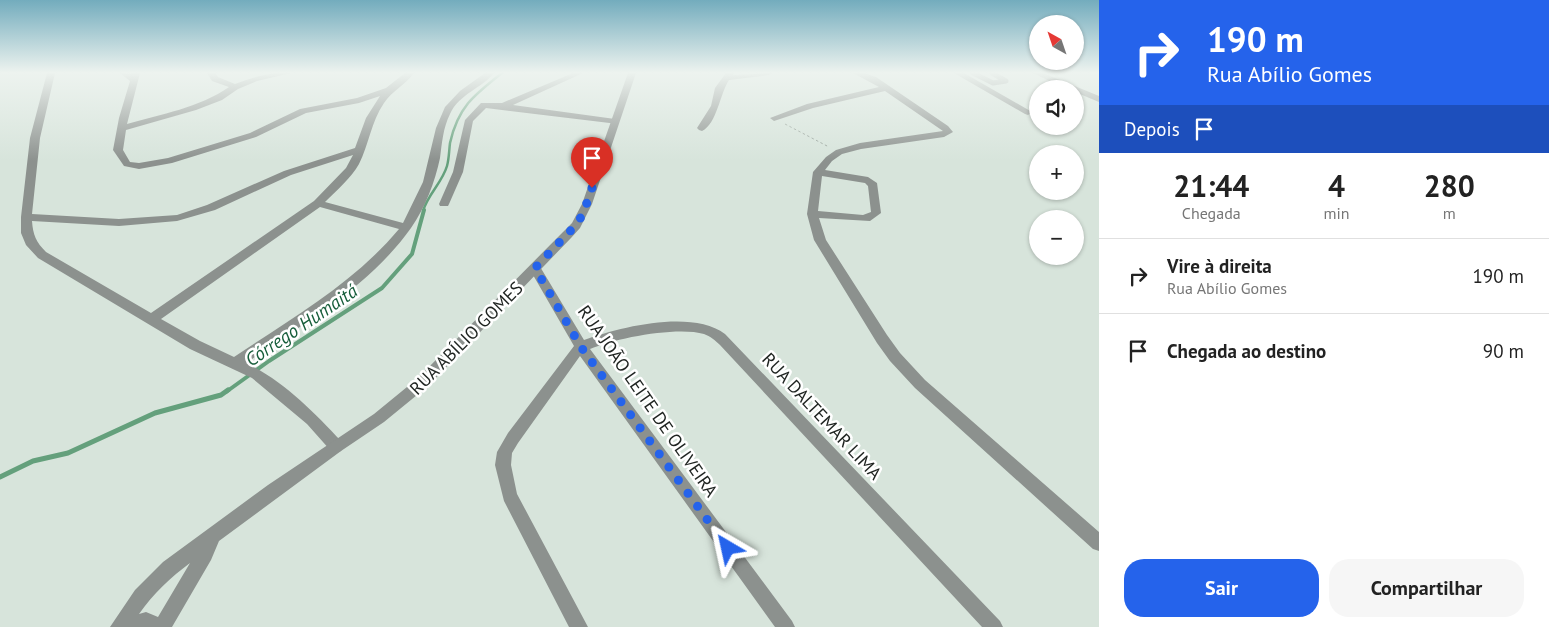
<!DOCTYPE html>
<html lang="pt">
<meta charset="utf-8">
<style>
:root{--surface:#fff;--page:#f6f6f6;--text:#222;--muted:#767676;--line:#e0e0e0;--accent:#2563eb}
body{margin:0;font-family:"PT Sans",sans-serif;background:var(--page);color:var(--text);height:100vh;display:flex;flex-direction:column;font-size:19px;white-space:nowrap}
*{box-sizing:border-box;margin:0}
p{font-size:16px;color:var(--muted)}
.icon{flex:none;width:28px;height:28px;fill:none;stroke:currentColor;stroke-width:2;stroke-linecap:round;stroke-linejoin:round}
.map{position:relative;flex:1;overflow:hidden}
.sheet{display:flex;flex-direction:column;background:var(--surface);width:450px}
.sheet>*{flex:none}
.guide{background:#2563eb;color:#fff;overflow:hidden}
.needle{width:32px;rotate:320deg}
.controls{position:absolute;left:1029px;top:15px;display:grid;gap:10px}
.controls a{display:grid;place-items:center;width:55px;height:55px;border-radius:50%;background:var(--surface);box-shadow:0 1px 4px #0004;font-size:25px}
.pin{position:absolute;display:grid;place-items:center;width:42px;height:42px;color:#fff;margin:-51px -21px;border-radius:50% 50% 50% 0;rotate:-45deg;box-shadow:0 0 5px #0007}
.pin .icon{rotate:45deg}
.me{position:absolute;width:55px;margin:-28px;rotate:324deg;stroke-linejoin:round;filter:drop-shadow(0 0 4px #0008)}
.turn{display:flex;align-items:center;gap:18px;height:105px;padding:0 25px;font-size:22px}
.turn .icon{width:65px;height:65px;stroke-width:2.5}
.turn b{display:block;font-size:35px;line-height:42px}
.then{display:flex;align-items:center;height:48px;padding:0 25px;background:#0003;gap:10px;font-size:19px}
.eta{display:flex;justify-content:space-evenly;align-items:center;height:85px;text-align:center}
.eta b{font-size:30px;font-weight:700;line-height:35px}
.cta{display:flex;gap:10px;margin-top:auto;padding:10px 25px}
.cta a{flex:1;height:58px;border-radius:20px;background:var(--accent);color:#fff;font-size:20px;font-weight:700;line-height:58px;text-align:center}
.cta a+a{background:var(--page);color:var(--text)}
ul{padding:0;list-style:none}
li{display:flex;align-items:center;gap:15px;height:75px;padding:0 25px;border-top:1px solid var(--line)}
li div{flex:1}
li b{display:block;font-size:19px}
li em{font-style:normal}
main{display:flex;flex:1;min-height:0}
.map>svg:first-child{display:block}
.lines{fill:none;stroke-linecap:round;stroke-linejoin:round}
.stream-far2{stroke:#64a07c;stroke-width:2.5}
.stream-far1{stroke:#64a07c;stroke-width:4}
.stream{stroke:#64a07c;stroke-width:5}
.path{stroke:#9aa49d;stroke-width:1;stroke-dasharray:2.5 2.5;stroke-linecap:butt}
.service{stroke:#8c918e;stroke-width:5}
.minor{fill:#8c918e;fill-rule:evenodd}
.tertiary{fill:#8c918e;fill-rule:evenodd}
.route{stroke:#2563eb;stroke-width:9;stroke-dasharray:0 16.2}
.labels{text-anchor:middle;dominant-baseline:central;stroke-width:5;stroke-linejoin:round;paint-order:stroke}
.street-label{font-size:18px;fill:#1e2320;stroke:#fff}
.water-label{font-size:19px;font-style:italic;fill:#175e3b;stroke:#fff}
</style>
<main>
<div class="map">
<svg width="1099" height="627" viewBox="0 0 1099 627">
<rect width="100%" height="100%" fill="#d7e4db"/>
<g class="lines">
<path class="stream-far2" d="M423,211C428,194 442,183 447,166C449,159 449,151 450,143C458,107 474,95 502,73"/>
<path class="stream-far1" d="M226,392L269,361L382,288L412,254L424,210"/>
<path class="stream" d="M0,477L33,461L68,453L155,413L221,395L228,390"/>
<path class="path" d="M785,124L829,147"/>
<path class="service" d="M973,73L993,83L1006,81L992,73"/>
<path class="minor" d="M47,73H55L40,138L32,214L119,219L177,215L207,205L284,171L355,148L366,118L380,96L359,103L306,113L256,137L172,163L139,169L124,166L113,150L119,118L130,81L120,73L131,74L132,73H140L127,124C161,114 199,108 229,87L212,81L207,73H215L218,77L235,84C253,77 271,72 291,73L257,81L238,89L222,100L196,110L126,130L123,150L130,162L139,163L168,158L250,133L300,109L357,98L386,88L405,73H414C406,84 392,91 384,103C371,122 369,144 359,164C351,178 337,190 325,202L403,223L423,182L436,128L445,107L460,91L485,73H494C482,88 459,94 450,114C443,128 442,143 440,158C435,182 425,208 411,228C369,287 304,323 246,363C282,380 314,412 341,441L343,446L341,451L336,453L331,451L307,424L252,378L190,349L38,258L26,245L21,233V217L30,138ZM353,155L346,168L314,201L151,313L46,252C36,242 33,235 32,221L119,226L177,221L215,210L291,175ZM320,207L399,229C353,284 292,318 234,357L200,341L161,319Z
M573,73H583L513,105L615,119L618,120V124L486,108L473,121L463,172L449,204L448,206H440L439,204L453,172L465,120L481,103H502Z
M726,73H734L733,75L773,73L769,75L729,80C720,93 717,124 702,131L699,130L697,128L711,106L715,88Z
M853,73H864L876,77L948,126L953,132L944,137L861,149L842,154L832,161L825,170L868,177L877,183L881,213L870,221L819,218L826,240L887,335L900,353L925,380L1099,532V551L1093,549L915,388L890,361L877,343L814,240L807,214L813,172L826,157L836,150L860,143L943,131L885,91L813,108L774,121L770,118L807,104L879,87ZM822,176L865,183L868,186L871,212L863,215L818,211Z
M954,73H964L1032,112L1028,115L1025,114Z
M1033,73H1043L1099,96V102L1075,92V89H1066Z
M535,264L539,265L584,340C620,327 692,309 725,334L1000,621L1003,627H982L720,345C716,341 710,336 704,334C678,326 615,338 590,349L792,621L795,627H775L580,356L518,443L512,453L511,465L517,494L588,627H569L504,501L495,465L497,452L508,433L574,346L529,268Z"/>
<path class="tertiary" d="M628,73H636L592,204L580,228L571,238L428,386L384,422L341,451L219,541L211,560L172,627H110L135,590L163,562L268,485L374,414L418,378L563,232L572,223L582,204ZM190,563L158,617L146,612L139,614C153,594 171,577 190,563Z"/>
</g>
<linearGradient id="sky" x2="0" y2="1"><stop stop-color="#73acbd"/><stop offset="0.45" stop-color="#edf3ef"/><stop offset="1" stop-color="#edf3ef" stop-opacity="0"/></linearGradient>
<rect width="1099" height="161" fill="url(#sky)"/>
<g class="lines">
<path class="route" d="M592,188L583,214L576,225L535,268L581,347L728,548"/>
</g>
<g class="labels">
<g class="street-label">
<text transform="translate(466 338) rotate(-45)">RUA ABÍLIO GOMES</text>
<text transform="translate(648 401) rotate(55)">RUA JOÃO LEITE DE OLIVEIRA</text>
<text transform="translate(822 416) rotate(47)">RUA DALTEMAR LIMA</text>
</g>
<g class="water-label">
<text transform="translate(301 325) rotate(-34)">Córrego Humaitá</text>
</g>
</g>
</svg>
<div class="controls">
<a><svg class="needle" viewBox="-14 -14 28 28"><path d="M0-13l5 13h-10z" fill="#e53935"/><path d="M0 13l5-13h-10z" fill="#767676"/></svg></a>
<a><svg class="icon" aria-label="sound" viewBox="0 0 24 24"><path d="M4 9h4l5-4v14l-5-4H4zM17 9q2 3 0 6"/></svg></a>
<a>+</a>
<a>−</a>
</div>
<div class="pin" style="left:592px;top:188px;background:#d93025"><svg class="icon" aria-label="arrive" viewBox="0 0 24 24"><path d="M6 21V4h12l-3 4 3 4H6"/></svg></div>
<svg class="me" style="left:728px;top:548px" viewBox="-20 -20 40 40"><path d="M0-17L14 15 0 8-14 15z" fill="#2563eb" stroke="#fff" stroke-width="4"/></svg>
</div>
<section class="sheet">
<div class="guide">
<div class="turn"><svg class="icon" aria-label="right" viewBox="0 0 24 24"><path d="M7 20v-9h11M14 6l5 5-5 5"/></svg><div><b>190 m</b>Rua Abílio Gomes</div></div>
<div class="then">Depois<svg class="icon" aria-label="arrive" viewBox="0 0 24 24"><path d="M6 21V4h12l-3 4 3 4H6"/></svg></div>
</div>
<div class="eta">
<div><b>21:44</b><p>Chegada</p></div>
<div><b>4</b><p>min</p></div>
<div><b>280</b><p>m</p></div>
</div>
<ul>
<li><svg class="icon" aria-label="right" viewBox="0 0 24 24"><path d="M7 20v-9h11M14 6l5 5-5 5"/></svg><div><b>Vire à direita</b><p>Rua Abílio Gomes</p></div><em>190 m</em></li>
<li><svg class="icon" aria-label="arrive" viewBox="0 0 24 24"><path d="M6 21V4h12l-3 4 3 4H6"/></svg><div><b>Chegada ao destino</b></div><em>90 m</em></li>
</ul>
<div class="cta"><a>Sair</a><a>Compartilhar</a></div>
</section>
</main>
